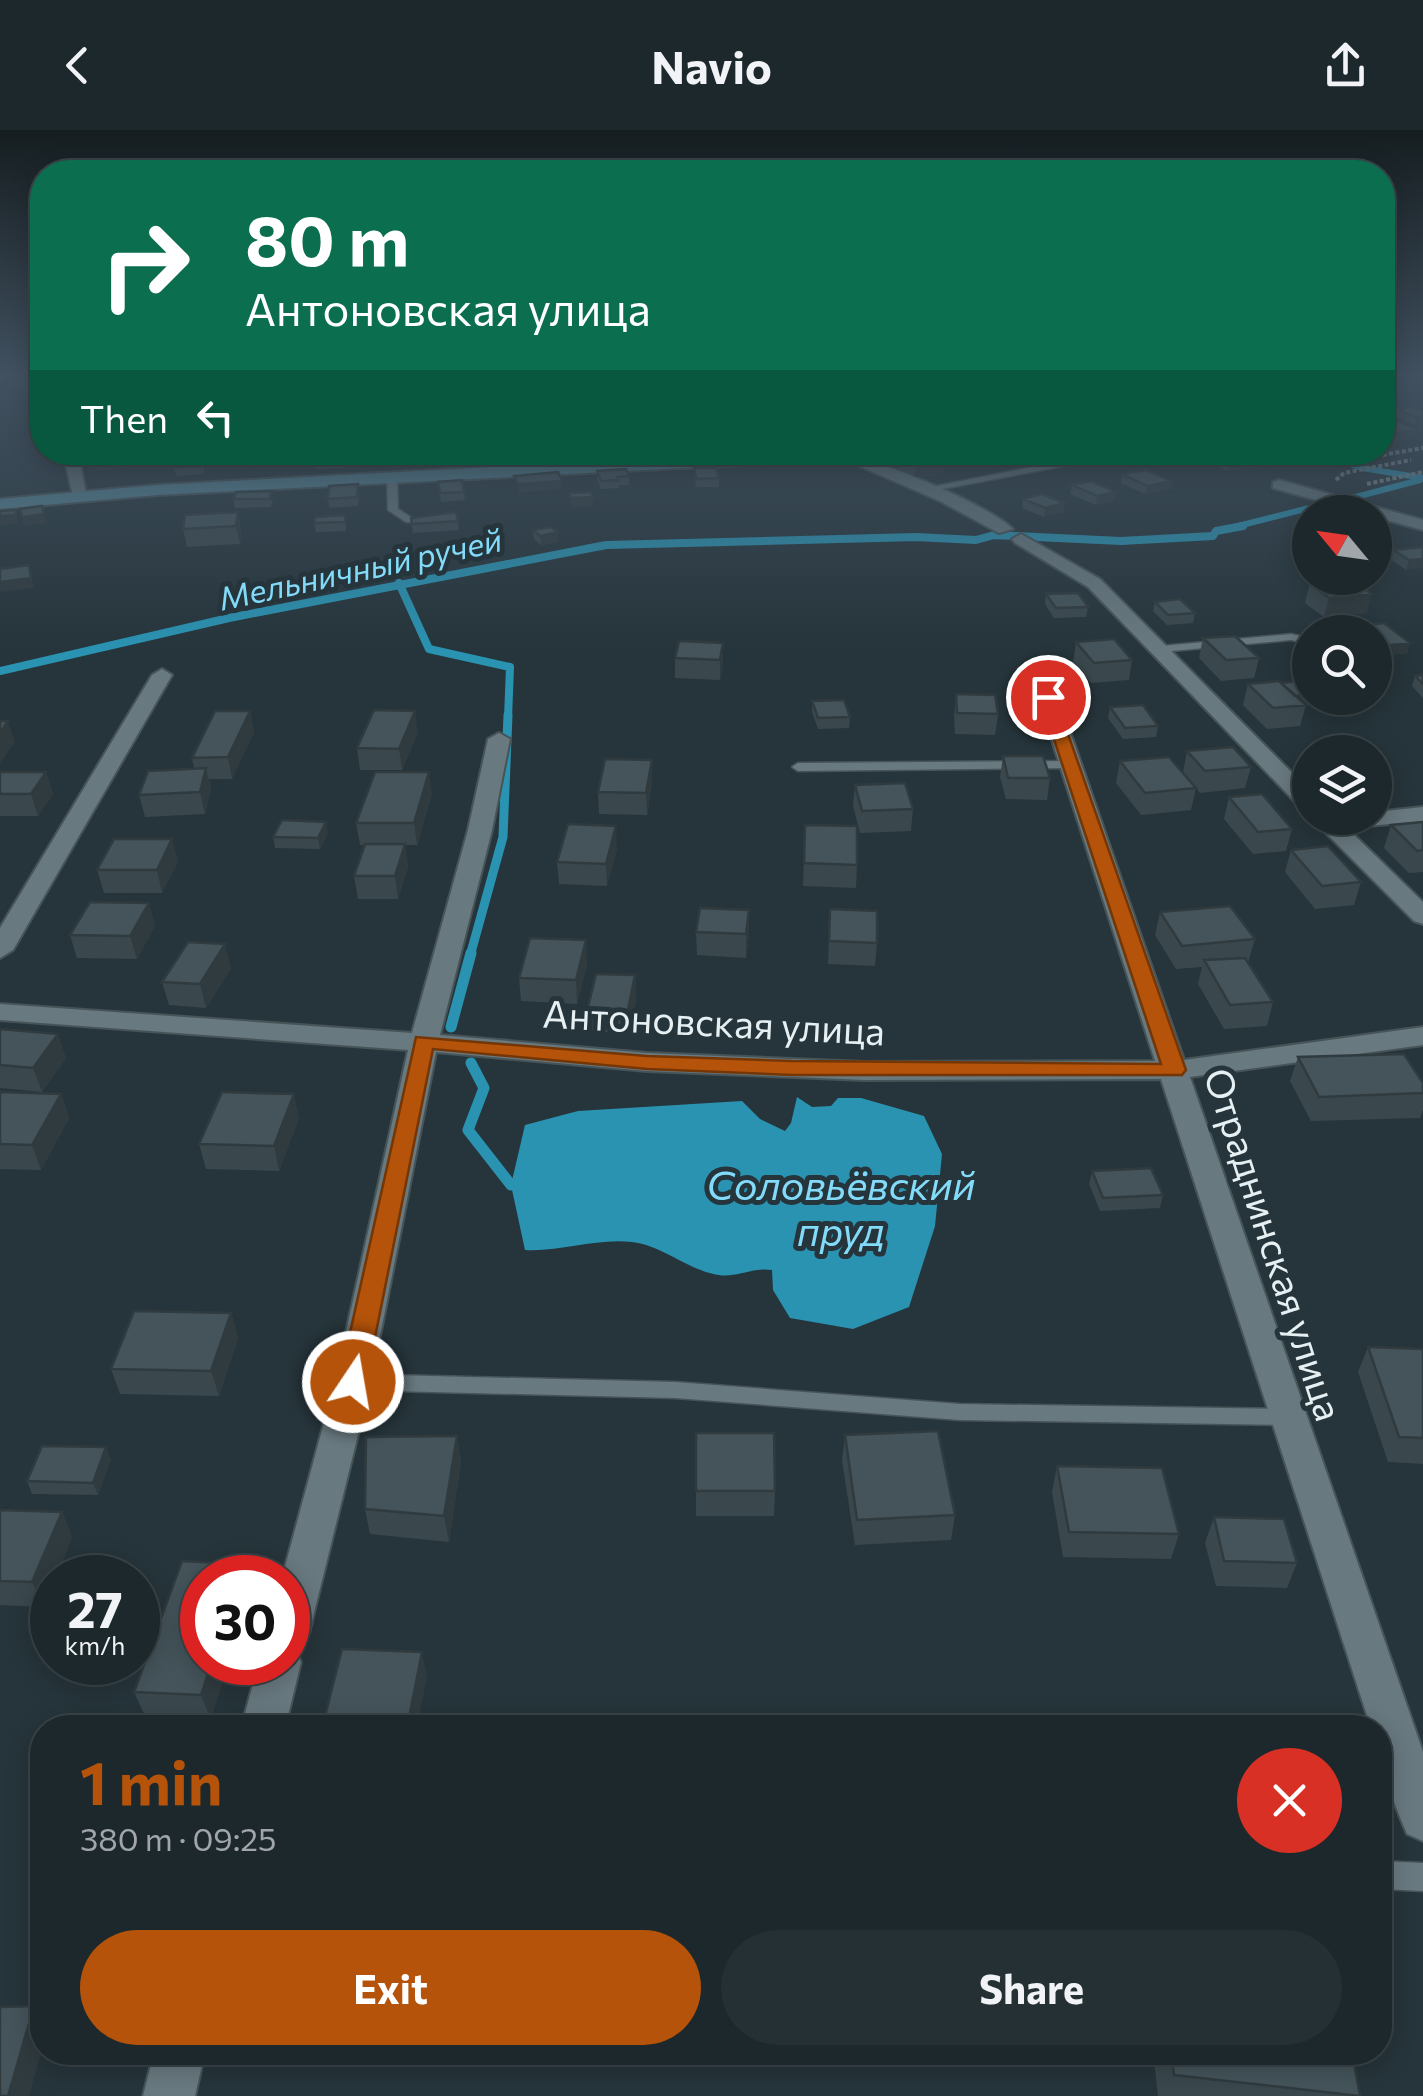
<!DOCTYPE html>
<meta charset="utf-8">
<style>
:root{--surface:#1c282c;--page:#253034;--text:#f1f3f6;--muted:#a0a6a9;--line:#3a4448;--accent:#b45309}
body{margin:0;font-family:Commissioner,sans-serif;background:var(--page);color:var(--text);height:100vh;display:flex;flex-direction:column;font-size:38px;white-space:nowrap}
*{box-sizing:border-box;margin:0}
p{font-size:32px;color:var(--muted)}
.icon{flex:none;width:55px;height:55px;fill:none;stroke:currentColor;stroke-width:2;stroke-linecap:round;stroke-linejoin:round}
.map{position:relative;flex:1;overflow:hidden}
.details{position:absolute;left:30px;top:1585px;width:1362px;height:350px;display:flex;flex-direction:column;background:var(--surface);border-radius:40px;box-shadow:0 5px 25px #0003,0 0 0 2px var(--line)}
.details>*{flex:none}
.banner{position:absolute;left:30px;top:30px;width:1365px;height:305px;border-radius:40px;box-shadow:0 5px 25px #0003,0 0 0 2px var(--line);background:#0b6e4f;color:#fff;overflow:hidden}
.needle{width:65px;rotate:299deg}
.buttons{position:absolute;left:1292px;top:365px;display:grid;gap:20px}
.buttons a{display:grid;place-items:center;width:100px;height:100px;border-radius:50%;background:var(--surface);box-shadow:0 5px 25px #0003,0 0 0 2px var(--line);font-size:50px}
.speed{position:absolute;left:30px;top:1425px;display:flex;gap:20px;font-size:50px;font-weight:700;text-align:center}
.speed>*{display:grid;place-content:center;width:130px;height:130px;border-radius:50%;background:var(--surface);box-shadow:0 5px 25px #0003,0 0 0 2px var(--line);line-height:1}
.speed small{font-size:25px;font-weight:400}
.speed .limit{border:15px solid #d22;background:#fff;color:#111}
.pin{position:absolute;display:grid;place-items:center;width:85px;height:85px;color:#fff;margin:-42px;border:5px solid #fff;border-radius:50%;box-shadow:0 2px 10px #0007}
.me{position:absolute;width:110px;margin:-55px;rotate:12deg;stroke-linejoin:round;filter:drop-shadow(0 0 8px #0008)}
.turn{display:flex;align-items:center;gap:35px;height:210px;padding:0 50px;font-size:45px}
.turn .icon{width:130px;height:130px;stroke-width:2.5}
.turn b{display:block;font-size:70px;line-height:85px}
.then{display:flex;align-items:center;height:95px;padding:0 50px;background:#0003;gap:20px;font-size:38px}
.round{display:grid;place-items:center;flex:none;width:105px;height:105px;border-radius:52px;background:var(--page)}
.headline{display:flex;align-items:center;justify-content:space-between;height:170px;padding:0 50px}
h1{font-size:60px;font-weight:700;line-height:75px;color:var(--accent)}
.action{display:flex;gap:20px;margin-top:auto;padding:20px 50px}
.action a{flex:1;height:115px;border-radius:60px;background:var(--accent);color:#fff;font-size:40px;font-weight:700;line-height:115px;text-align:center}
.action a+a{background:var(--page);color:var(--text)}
header{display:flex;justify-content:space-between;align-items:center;height:130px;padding:0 50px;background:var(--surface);font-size:45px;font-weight:700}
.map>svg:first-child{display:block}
.water{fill:#2a93b2}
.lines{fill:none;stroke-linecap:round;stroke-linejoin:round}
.stream-far3{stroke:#2a93b2;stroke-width:6}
.stream-far2{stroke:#2a93b2;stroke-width:8}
.stream-far1{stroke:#2a93b2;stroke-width:9}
.stream{stroke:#2a93b2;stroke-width:11}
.lane-casing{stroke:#465458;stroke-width:3}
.street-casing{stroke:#465458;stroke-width:4}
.secondary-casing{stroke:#465458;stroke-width:4}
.path{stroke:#7e8b8f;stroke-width:4;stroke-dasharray:4 2.5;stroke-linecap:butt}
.lane{fill:#68797f;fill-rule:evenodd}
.street{fill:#68797f;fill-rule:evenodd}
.secondary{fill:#558796;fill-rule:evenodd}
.wall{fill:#3a484d}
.shaded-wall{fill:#303b3f}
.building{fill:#44545a;stroke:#303b3f;stroke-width:2.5}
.route{fill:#b45309;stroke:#753606;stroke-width:2.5}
.labels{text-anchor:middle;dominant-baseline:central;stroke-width:10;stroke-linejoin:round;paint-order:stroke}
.far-water-label{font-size:32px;font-style:italic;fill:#83dbfa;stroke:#26353b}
.street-label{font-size:38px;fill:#e6f0f3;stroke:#26353b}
.water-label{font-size:40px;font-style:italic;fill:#83dbfa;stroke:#26353b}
</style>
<header><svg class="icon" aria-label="back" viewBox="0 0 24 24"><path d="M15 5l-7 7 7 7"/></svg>Navio<svg class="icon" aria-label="share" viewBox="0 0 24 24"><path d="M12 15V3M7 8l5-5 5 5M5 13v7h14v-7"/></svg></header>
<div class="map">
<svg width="1423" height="1966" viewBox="0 0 1423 1966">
<rect width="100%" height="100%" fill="#26353b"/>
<path class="water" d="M797,967L812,977L831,976L838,968H861L924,986L942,1024L935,1096L909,1177L853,1199L790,1188L773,1160L772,1140C753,1137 736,1148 719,1145C689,1141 662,1115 632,1112C595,1108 561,1122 525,1120L511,1055L525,995L578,981L742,971L760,989L785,1001L791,993Z"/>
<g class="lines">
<path class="stream-far3" d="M1315,322L1362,338L1423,348
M1352,368L1420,350
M1230,398L1329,373"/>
<path class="stream-far2" d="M399,453L429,519L510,537L508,588
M0,541L229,488L606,415L916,407L976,410L994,405L1121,411L1213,406L1216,401L1243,396"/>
<path class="stream-far1" d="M470,826L503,707L508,585"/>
<path class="stream" d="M451,897L471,823
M471,933L484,958L468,1000L511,1055"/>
<g class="lane-casing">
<path id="lane" d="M533,322H542L549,343H543Z
M1072,329L1075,334L926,362L921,359Z
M392,345L397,348L398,379L412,388V392H406L388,380L387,348Z
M1291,504L1310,508V514L1291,510L1161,522L1155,519L1161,516Z
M1068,631L1074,635L1073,638L798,641L792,637L798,633Z
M353,1244L675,1252L960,1274L1286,1279L1294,1281L1297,1287L1294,1293L1286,1295L960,1290L675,1268L353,1260L346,1258L342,1252L346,1246Z
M1380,1731L1423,1733V1761L1380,1759Z"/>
</g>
<g class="street-casing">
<path id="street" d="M0,246H9L0,250Z
M63,322H78L87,369L73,366Z
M827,322C864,322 986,373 1013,399L999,403L940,371Z
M1279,350L1423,390V400L1375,387V382H1360L1273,358V352Z
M1021,404L1100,449L1310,661V681L1302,679L1088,457L1015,413L1012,409Z
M162,539L172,545L13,820L0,828V798L152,545Z
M1048,561L1058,567L1184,930L1423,897V915L1190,947L1423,1622V1711L1407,1704C1392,1670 1380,1635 1380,1598H1371L1161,949L865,950L647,941L436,922L371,1252L309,1503L303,1516L295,1519L301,1532L285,1598H241L259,1532H288V1448H282L335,1252L408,920L0,890V874L412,903L468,700L488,609L499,603L510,609L492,700L440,905L647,923L865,932L1155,931L1038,567Z
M1423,677V691L1347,698L1423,772V794L1414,791L1311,688H1375V682Z
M154,1922H205L195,1966H143Z"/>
</g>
<g class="secondary-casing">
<path id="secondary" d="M771,322H829L822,327L742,335L157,365L0,379V369L157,355Z"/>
</g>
<path class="path" d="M1319,322L1353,330L1423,318
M1336,350L1344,343L1411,330
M1367,354L1423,342"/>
<use href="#lane" class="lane"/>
<use href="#street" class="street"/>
<use href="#secondary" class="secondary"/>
</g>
<path class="wall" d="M36,246L30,262L9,256L7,248Z
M1400,246H1423L1417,253L1399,247Z
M1382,251L1412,261L1392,265L1382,262Z
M1396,279L1423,281L1415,295L1394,287Z
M1382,294L1417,308L1391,312L1382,308Z
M317,322H345L343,338L316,339L315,331Z
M566,322H588V327L568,328Z
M890,322H935L943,345L915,347L894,335V329L890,326Z
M937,322H973L940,325Z
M1087,322H1127L1126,331L1099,335L1086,328Z
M1212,325L1256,328L1254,337L1228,341L1211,333Z
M205,335L203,344L176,346L174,338Z
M694,338L719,348V357H696Z
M597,341L629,346V355H619V358L601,359L597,350Z
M1122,344L1170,359L1145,364L1121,353Z
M462,350L465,370L441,372L438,352Z
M1072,355L1116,362L1114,371L1096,375L1070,364Z
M236,362L273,370L271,377L235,378L233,369Z
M359,363L358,376L329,378L328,369Z
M1023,369L1064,373L1063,382L1044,387L1022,378Z
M238,382L241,399L240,414L187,417L183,399Z
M345,385L346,401L316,402L314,393Z
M411,388L458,391L459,400L413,403Z
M533,400L558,402V412L541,415L534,409Z
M1423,417L1406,440L1390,429L1393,420Z
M1310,453L1367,483L1324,487L1305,473Z
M1046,464L1088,477L1086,487L1054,488L1045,474Z
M1155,472L1195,483L1193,493L1167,495L1153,481Z
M1357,496L1410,513L1407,523L1380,526L1375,522V502H1355Z
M1203,508L1259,528L1254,548L1221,551L1199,528Z
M1076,512L1132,530L1129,550L1091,553L1073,532Z
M723,513V533L720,550L675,548V528Z
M1423,545V568L1412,556L1415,546Z
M1248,554L1310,568H1321L1320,573L1306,575L1300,596L1267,599L1243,575Z
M956,564L998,584L995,605L955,604L954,585Z
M812,571L850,587L849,598L818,599L812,582Z
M1110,577L1158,596L1156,607L1123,609L1108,588Z
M250,581L254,602L232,649H209L211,659L205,684L145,687L139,665L194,638L192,628Z
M418,602L402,640H360L357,618Z
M1187,621L1251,637L1245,658L1200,663L1183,642Z
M1003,626L1050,648L1047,670L1006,669L1000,647Z
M1310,626V645L1306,641Z
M1120,631L1196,658L1191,680L1141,685L1116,653Z
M0,642H46L53,664L38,686H0Z
M652,651L647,685L599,684L598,662Z
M855,655L913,679L911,701L860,703L853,676Z
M432,664L417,715H405L408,737L398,769H358L354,746L364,715H360L356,693Z
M1229,667L1292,699L1286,721L1253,724L1224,689Z
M1423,692V742L1409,743L1384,718L1391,695Z
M805,695L857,735L856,758L803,756Z
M328,703L320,719L275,718L273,707Z
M617,719L607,756L559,754L557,732Z
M1291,720L1361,752L1354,775L1315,779L1285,742Z
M178,731L162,763H104L97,740Z
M149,773L155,796L137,829L77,828L70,805Z
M830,779L877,813L875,836L828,834Z
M1160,782L1255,809L1248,833L1273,872L1267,896L1224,899L1198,854L1202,837L1176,839L1155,805Z
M696,802L749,803L746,828L697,825Z
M587,834L577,874L521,871L519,848Z
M231,838L206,878L169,875L162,852Z
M635,845L636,869L629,903L589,901L588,877Z
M0,899L66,928L42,962L0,958Z
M1298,927L1423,953V980L1420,988L1311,991L1290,951Z
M0,962L61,964L69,988L41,1040L0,1039Z
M299,988L279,1041L206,1039L199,1014Z
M1092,1041L1163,1065L1160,1078L1100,1081L1089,1054Z
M231,1183L238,1208L219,1266L120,1264L111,1239Z
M1368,1217L1423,1219V1334L1388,1332L1358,1242Z
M696,1303L775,1361L774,1386H696Z
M845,1305L955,1385L951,1410L855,1415L842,1330Z
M457,1306L461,1332L449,1412L370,1404L365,1379Z
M106,1317L111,1330L98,1365L32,1364L27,1351Z
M1057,1336L1179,1404L1171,1429L1063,1427L1052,1362Z
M0,1380L62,1382L72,1407L56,1448H52L44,1477L0,1475Z
M1214,1387L1297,1433L1287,1458L1216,1456L1205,1413Z
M245,1434L211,1590L145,1586L134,1562Z
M1153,1922H1352L1360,1966H1158Z"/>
<path class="shaded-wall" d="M1419,246H1423V252L1417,253Z
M42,250V258L30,262L28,254Z
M1414,253L1412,261L1392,265L1394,257Z
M1423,286V294L1415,295L1417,287Z
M1419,300L1417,308L1391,312L1393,303Z
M110,322H141L144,336L90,342L85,325Z
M243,322H264V329L245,330Z
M1127,323L1126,331L1099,335L1100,327Z
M418,326L419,334L389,336L388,328Z
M945,328L943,345L915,347L916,330Z
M1256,328L1254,337L1228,341L1229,332Z
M562,351V359L519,363L518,354Z
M1172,351L1170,359L1145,364L1147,356Z
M1116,362L1114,371L1096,375L1097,366Z
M593,367V376L571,377V368Z
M1064,373L1063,382L1044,387L1045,378Z
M16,380L18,394L0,395V386Z
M238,382L241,399L240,414L236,396Z
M44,384L47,393L24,396L22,387Z
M558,402V412L541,415L540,406Z
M1423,429V438L1406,440L1409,430Z
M29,435L34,458L0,462V452Z
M1372,464L1367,483L1324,487L1329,468Z
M723,513V533L720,550V530Z
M1410,513L1407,523L1380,526L1382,516Z
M1310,564V568H1321L1320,573L1292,576L1295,566Z
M250,581L254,602L232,649L228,627Z
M415,581L418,602L402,640L399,619Z
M8,591L15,612L0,633V603Z
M652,630V651L647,685L646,663Z
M206,638L211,659L205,684L200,662Z
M46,642L53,664L38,686L31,664Z
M429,642L432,664L417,715L414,693Z
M326,692L328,703L320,719L318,708Z
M616,696L617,719L607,756L606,734Z
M172,709L178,731L162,763L157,740Z
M405,714L408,737L398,769L395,746Z
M149,773L155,796L137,829L130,806Z
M749,780V803L746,828V804Z
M586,810L587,834L577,874L576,850Z
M225,814L231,838L206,878L200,854Z
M635,845L636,869L629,903L628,880Z
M58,904L66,928L42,962L33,938Z
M61,964L69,988L41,1040L32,1015Z
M294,964L299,988L279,1041L274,1016Z
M231,1183L238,1208L219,1266L211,1241Z
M457,1306L461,1332L449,1412L444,1386Z
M106,1317L111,1330L98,1365L93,1353Z
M62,1382L72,1407L56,1448H52V1456L44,1477L32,1452Z
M245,1434L249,1448H240Z
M422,1522L427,1547L417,1598H407Z
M212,1532H229L211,1590L201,1565Z
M34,1876L42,1888V1920L29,1966H8Z"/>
<path class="building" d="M16,246H36L42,247V250L28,254L7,248Z
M1398,248L1414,253L1394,257L1382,254V251Z
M1411,277L1423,281V286L1417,287L1396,279Z
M1400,292L1419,300L1393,303L1382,299V294Z
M85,322H110L85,325Z
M317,322H343L342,330L315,331Z
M387,322H417L418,326L388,328Z
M903,322H935L945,328L916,330Z
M1092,322H1127V323L1100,327Z
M1225,322H1243L1256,328L1229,332L1212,325Z
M204,327L202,336L174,338L176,328Z
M694,338H716L719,348L696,349Z
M626,339L629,346L617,347L618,350L601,351L597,341Z
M1147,340L1172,351L1147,356L1122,344Z
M558,342L562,351L518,354L514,346Z
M462,350L464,362L440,363L438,352Z
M1091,351L1116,362L1097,366L1072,355Z
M358,354L357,367L328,369L329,356Z
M272,361L269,369H233L236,362Z
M591,362L593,367L571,368L569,363Z
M1042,364L1064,373L1045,378L1023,369Z
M42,376L44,384L22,387L20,379Z
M16,380V385L0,386V381Z
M238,382L236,396L183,399L185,385Z
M456,382L458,391L412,394L411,388Z
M345,385V392L314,393L315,387Z
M551,397L558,402L540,406L533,400Z
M1423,417V429L1409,430L1393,420Z
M29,435L31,448L0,452V439Z
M1353,450L1372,464L1329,468L1310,453Z
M1078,463L1088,477L1056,478L1046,464Z
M1180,469L1195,483L1168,485L1155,472Z
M1384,493L1410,513L1382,516L1375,510V502H1366L1357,496Z
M1235,506L1259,528L1226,530L1203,508Z
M1114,509L1132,530L1094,533L1076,512Z
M679,511L723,513L720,530L675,528Z
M1423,545V554L1415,546Z
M1307,550L1310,552V564L1295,566L1281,553Z
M1279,551L1306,575L1273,578L1248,554Z
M956,564L995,565L998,584L957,583Z
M844,570L850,587L818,588L812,571Z
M1143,575L1158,596L1125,598L1110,577Z
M374,580L415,581L399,619L357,618Z
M215,581H250L228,627L192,628Z
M0,591H8L0,603Z
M1342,616L1350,622H1315L1312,620Z
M1233,617L1251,637L1205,641L1187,621Z
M1003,626H1043L1050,648H1008Z
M1169,627L1196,658L1145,663L1120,631Z
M605,629L652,630L646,663L598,662Z
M206,638L200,662L139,665L148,641Z
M0,642H46L31,664H0Z
M375,642H429L414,693H356Z
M905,653L913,679L862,681L855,655Z
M1262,664L1292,699L1258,702L1229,667Z
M282,690L326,692L318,708L273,707Z
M1423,692V720L1417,721L1391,695Z
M568,694L616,696L606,734L557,732Z
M805,695L857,696V735L804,733Z
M114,709H172L157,740H97Z
M365,714H405L395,746H354Z
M1328,716L1361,752L1322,756L1291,720Z
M90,772L149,773L130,806L70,805Z
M1230,776L1255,809L1182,816L1160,782Z
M700,778L749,780L746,804L696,802Z
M830,779L877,781V813L829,811Z
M530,808L586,810L576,850L519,848Z
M188,812L225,814L200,854L162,852Z
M1245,828L1273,872L1230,875L1204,830Z
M596,844L635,845L628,880L588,877Z
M0,899L58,904L33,938L0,935Z
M1404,924L1423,953V963L1319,967L1298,927Z
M0,962L61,964L32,1015L0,1014Z
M222,962L294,964L274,1016L199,1014Z
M1151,1038L1163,1065L1103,1068L1092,1041Z
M134,1181L231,1183L211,1241L111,1239Z
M1368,1217L1423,1219V1308L1399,1307Z
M938,1301L955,1385L857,1390L845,1305Z
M696,1303H774L775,1361H696Z
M457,1306L444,1386L365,1379L366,1307Z
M42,1316L106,1317L93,1353L27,1351Z
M1057,1336L1162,1338L1179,1404L1069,1402Z
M0,1380L62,1382L32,1452L0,1451Z
M1214,1387L1284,1389L1297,1433L1224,1431Z
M182,1431L245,1434L240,1448H202V1532H212L201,1565L134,1562Z
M342,1519L422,1522L407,1598H322Z
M810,1584L927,1585L928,1598H810Z
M1068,1592L1157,1596V1598H1068Z
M34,1876L8,1966H0V1877Z
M1171,1922H1352L1360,1966L1174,1945Z"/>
<linearGradient id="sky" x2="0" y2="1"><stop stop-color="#151d20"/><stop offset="0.47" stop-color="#415160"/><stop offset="1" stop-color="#415160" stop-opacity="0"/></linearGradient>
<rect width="1423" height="521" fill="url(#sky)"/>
<path class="route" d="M1048,562L1055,567L1186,940L1182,945H792L647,939L433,919L366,1252L362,1259L353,1262L343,1259L339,1252L416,907L647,926L792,931L1161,934L1040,567Z"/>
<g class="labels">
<g class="far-water-label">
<text transform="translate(360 438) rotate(-12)">Мельничный ручей</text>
</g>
<g class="street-label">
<text transform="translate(714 891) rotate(3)">Антоновская улица</text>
<text transform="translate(1275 1114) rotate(72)">Отраднинская улица</text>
</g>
<g class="water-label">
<text x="841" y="1053">Соловьёвский<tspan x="841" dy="46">пруд</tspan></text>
</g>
</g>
</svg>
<div class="buttons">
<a><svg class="needle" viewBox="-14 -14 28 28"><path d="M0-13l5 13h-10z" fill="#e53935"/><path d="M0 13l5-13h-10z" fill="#a0a6a9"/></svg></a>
<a><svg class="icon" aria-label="search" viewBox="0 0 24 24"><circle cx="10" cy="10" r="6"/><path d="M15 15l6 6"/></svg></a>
<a><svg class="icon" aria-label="layers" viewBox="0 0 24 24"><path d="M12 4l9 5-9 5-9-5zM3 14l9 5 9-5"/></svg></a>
</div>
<div class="speed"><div>27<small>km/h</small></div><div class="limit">30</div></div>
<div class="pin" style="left:1048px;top:567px;background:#d93025"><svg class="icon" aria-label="arrive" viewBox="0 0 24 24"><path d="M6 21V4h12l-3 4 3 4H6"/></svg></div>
<svg class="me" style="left:353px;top:1252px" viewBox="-20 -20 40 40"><circle r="17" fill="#b45309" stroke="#fff" stroke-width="3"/><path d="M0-11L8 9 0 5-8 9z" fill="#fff"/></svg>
<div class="banner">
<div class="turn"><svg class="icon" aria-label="right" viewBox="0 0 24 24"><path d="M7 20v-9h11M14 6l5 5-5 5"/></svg><div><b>80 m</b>Антоновская улица</div></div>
<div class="then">Then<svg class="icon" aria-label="left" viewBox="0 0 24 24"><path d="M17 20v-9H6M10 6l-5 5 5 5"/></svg></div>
</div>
<section class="details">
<div class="headline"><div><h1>1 min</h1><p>380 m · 09:25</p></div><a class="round" style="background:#d93025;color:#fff"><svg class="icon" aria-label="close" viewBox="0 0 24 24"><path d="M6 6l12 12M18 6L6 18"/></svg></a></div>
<div class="action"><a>Exit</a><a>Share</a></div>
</section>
</div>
